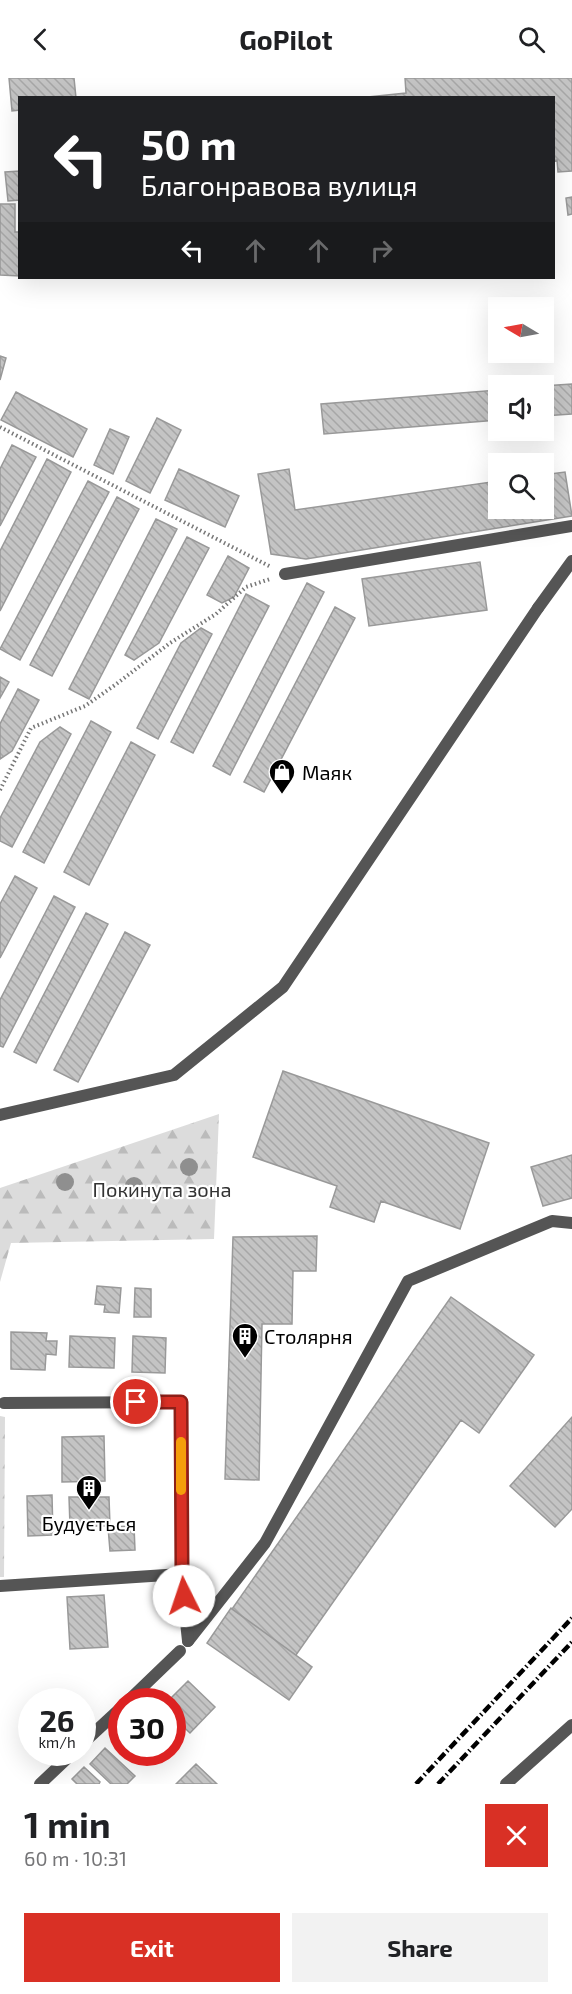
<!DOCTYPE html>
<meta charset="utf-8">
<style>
:root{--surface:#fff;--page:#f2f2f2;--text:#202124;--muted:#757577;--accent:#d93025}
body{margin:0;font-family:"Exo 2",sans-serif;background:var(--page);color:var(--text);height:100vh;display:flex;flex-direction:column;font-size:22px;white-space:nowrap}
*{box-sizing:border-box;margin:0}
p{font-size:20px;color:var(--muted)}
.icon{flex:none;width:33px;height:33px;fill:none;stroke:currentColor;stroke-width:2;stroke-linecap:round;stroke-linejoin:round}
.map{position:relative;height:1706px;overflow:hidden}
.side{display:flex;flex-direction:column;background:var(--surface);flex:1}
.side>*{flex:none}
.hud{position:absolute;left:18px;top:18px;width:537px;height:183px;border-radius:0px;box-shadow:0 6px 24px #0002;background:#202124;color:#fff;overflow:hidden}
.needle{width:39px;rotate:280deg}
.fabs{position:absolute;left:488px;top:219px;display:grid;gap:12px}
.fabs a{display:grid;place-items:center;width:66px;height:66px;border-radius:0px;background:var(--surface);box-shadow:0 6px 24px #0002;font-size:30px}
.speed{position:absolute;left:18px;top:1610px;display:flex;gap:12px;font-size:30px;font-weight:700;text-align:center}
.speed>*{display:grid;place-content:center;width:78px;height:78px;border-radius:50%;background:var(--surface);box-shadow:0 6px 24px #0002;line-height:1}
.speed small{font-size:15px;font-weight:400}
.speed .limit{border:9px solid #d22;background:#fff;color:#111}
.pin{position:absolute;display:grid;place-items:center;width:51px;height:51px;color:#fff;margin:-26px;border:3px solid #fff;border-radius:50%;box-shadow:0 2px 6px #0007}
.me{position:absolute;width:66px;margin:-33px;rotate:356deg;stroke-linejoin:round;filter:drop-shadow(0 0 4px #0008)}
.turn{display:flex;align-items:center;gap:21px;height:126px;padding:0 24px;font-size:27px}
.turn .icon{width:78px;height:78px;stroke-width:2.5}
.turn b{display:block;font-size:42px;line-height:51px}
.lanes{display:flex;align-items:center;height:57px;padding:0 24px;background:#0003;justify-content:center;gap:30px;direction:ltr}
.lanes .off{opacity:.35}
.round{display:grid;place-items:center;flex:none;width:63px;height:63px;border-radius:0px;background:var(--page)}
.overview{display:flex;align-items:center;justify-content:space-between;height:102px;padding:0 24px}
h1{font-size:36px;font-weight:700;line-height:45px}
.primary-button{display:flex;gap:12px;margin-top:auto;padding:12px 24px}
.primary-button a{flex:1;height:69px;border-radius:0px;background:var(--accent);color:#fff;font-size:24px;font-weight:700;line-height:69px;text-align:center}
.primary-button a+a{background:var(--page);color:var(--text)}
header{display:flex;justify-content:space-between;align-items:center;height:78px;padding:0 24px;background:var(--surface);font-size:27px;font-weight:700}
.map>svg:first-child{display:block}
.forest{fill:url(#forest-firs)}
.building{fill:url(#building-back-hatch);stroke:#999;stroke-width:1.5}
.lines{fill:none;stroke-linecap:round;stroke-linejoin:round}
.path{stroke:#777;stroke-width:4;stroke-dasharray:1.5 3;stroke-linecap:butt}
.lane{stroke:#555;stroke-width:12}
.street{stroke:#555;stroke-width:12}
.rail{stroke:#000;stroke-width:4.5;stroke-dasharray:9 3 1.5 3;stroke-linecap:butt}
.tree{fill:#8f8f8f}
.route-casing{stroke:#8d1f18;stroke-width:15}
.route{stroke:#d93025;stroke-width:10}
.slow{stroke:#f59e0b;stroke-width:10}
.labels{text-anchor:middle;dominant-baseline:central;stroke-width:4.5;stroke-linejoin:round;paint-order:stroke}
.poi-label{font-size:20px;fill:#000;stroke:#fff;text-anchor:start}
.park-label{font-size:20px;fill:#333;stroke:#fff}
</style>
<header><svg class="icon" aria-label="back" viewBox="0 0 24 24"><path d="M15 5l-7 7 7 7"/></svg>GoPilot<svg class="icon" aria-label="search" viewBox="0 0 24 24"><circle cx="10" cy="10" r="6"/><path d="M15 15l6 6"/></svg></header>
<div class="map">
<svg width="572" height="1706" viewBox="0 0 572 1706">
<defs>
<pattern id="forest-firs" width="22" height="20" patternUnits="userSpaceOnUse" patternTransform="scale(1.5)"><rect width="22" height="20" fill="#dcdcdc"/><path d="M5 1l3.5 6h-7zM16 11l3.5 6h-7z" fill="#bbb"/></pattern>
<pattern id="building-back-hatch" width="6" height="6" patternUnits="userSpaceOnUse" patternTransform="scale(1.5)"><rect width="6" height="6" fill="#c4c4c4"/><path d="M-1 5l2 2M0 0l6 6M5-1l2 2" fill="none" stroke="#a7a7a7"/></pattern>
</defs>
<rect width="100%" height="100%" fill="#fff"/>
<path class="forest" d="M219,1036L214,1161L11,1165L0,1204V1110Z
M0,1338L5,1339L4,1499H0Z"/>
<path class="building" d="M9,0H74L76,20H20V32L12,33Z
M405,0H572V93L558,94L557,82L554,83V20H358L406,15Z
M20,93V122L8,123L5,94Z
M572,119V136L568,137L566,120Z
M0,126H15V154H20V198L0,197Z
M0,278L6,280L0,302Z
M572,306V336L543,338V308Z
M498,312V342L324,356L321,326Z
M16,314L87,351L73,379L1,342Z
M157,340L181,352L150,415L126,403Z
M110,351L129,359L113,396L94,387Z
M12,367L36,379L0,448V391Z
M47,381L71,394L0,533V473Z
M179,391L239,418L225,449L165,422Z
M289,391L295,432L498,403V430H543V397L565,394L572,438L306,481L271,476L258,396Z
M88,403L109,414L20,582L0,571Z
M117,419L139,431L52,598L30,587Z
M156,441L177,451L89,621L69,611Z
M187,459L209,470L159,565L134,582L125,577Z
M228,478L249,490L234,519L222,525L207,517Z
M480,484L487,532L369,548L362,501Z
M307,505L324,514L230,697L213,688Z
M246,516L269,528L193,675L171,664Z
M335,529L355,540L264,714L244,704Z
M201,550L212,556L158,661L137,650L181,565Z
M0,599L9,604L0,620Z
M18,611L39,622L12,673L0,681V646Z
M91,643L111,654L44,785L23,774Z
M60,649L71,656L12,769L0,763V740L40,664Z
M131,664L155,677L89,807L64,794Z
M15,798L37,810L0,880V826Z
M54,818L75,829L3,969L0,968V922Z
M86,835L108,846L36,985L14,974Z
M125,854L150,867L78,1004L54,992Z
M283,993L489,1065L460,1151L381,1123L374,1144L330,1129L337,1108L253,1079Z
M572,1077V1120L543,1128L531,1089Z
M317,1158L316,1193H293L292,1246H262L259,1402L225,1401L233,1159Z
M97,1208L121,1210L119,1235L104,1234L105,1227L95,1226Z
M135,1210L151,1211V1239H134Z
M451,1219L534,1277L479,1355L461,1342L296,1577L232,1531Z
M11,1254L47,1255L46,1263H57L56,1277L46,1276L45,1292L11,1291Z
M70,1258L115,1260L114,1290L69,1289Z
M133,1258L166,1260L165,1295L132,1294Z
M572,1339V1431L555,1449L510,1408Z
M104,1358L105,1403L62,1404V1359Z
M52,1417L53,1457L28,1458L27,1418Z
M69,1419H109L110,1448H70Z
M134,1448L135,1472L110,1473L108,1449Z
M104,1517L108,1569L70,1571L67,1519Z
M231,1530L312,1589L289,1622L207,1565Z
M188,1603L215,1629L190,1655L172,1638V1623H168Z
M105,1670L135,1698L127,1706H111L90,1686Z
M196,1686L217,1706H176Z
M84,1689L100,1704L99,1706H77L72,1701Z"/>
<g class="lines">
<path class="path" d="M0,349L271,489
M0,712L31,650L85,628L115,607L170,565L216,536L246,509L270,501"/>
<path class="lane" d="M285,496L572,448
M0,1037L174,997L283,909L538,530
M188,1563L265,1465L408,1203L552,1143L572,1145"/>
<path class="street" d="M538,530L572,483
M4,1325L181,1324V1496
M0,1508L181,1496L188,1563
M128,1623L180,1573
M82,1666L122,1629
M40,1706L74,1674
M506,1706L572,1647"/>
<path class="rail" d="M416,1706L572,1540
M438,1706L572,1564"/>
</g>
<g class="tree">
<circle cx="189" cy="1089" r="9"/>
<circle cx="65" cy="1104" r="9"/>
<circle cx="134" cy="1108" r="9"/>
</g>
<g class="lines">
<g class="route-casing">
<path id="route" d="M136,1324H181L182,1496L184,1518"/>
</g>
<use href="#route" class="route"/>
<path class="slow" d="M181,1364V1412"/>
</g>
<defs>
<g id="shop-pin" transform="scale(1.35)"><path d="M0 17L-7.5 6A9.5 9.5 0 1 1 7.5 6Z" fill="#000" stroke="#fff"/><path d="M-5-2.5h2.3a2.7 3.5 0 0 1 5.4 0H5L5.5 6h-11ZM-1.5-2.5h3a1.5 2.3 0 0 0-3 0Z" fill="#fff"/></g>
<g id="building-pin" transform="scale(1.35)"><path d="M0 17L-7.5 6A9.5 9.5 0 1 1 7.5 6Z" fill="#000" stroke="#fff"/><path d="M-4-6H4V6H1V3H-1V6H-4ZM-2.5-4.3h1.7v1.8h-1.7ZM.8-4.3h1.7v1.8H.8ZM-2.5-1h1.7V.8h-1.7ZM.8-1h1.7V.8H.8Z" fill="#fff"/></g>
</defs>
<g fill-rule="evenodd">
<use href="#shop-pin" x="282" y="694"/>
<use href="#building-pin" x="245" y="1258"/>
<use href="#building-pin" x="89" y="1410"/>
</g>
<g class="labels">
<g class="poi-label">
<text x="302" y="694">Маяк</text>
<text x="264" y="1258">Столярня</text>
<text x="89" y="1445" text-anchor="middle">Будується</text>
</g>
<g class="park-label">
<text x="162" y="1111">Покинута зона</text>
</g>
</g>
</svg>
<div class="fabs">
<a><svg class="needle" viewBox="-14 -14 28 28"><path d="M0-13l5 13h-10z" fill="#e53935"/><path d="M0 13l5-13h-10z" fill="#757577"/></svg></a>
<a><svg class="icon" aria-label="sound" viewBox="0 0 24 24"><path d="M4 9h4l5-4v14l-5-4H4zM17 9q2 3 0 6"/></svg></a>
<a><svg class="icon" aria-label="search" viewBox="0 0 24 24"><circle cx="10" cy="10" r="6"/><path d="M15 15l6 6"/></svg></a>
</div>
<div class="speed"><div>26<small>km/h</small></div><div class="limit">30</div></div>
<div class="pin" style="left:136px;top:1324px;background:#d93025"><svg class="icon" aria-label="arrive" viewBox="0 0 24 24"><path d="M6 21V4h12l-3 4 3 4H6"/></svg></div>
<svg class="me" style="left:184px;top:1518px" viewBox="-20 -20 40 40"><circle r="19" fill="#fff"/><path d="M0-13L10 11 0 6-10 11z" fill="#d93025"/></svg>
<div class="hud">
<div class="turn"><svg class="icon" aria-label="left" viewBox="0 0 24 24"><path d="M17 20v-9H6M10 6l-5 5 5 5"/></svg><div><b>50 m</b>Благонравова вулиця</div></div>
<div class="lanes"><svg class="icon" aria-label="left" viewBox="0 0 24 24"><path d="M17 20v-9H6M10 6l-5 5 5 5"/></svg><svg class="icon off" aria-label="ahead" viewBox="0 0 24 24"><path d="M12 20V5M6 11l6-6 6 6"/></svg><svg class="icon off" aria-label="ahead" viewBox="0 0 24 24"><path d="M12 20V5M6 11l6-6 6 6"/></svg><svg class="icon off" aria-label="right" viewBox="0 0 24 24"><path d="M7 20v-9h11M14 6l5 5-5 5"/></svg></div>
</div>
</div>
<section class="side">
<div class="overview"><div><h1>1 min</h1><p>60 m · 10:31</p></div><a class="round" style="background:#d93025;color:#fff"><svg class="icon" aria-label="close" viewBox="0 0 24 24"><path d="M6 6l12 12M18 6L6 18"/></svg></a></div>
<div class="primary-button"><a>Exit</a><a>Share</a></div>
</section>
